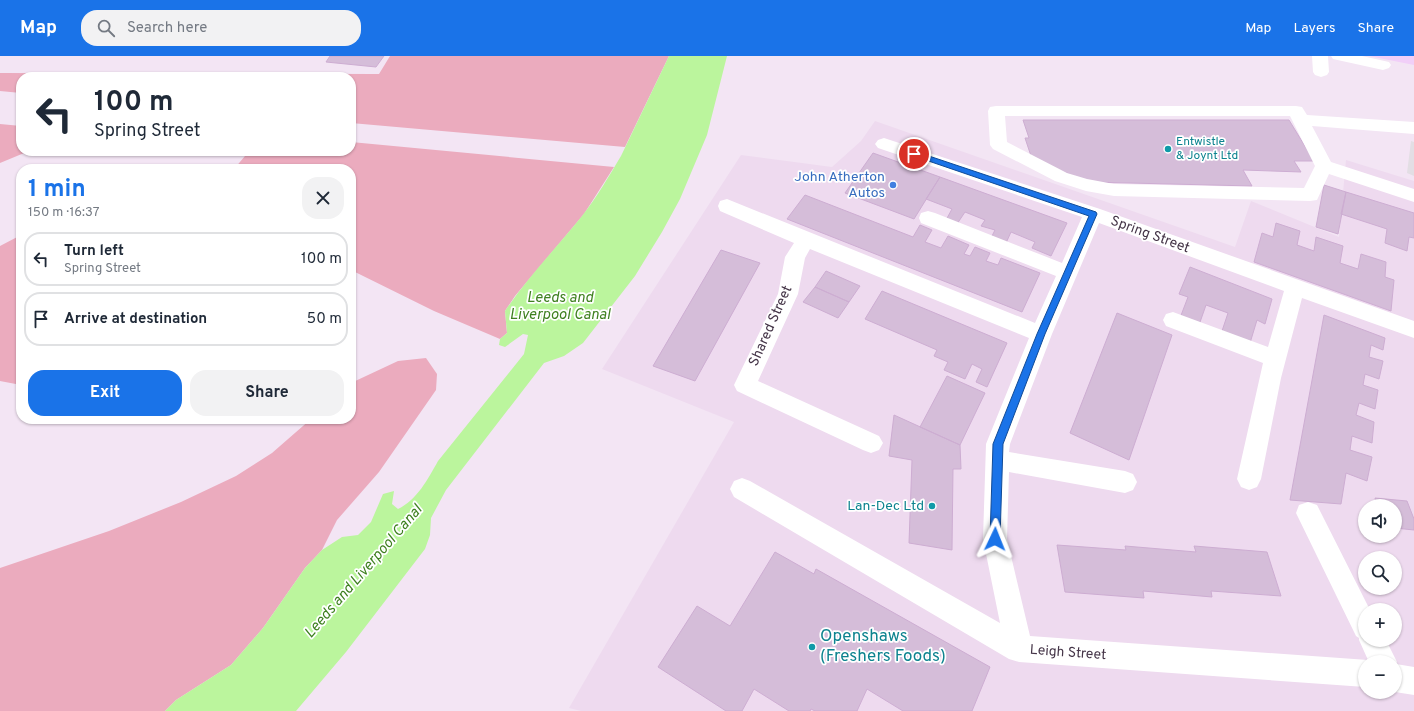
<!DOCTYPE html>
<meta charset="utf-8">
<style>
:root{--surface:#fff;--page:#f2f2f3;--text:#1f2937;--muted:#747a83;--line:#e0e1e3;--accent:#1a73e8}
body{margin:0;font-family:Overpass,sans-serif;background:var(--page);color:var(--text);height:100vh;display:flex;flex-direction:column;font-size:15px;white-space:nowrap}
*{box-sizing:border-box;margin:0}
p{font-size:13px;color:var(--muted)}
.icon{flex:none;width:22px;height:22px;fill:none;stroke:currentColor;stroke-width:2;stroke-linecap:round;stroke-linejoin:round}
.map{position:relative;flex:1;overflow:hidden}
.panel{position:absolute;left:16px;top:108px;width:340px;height:260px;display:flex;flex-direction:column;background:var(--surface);border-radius:16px;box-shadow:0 1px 3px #0004}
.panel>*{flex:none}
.banner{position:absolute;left:16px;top:16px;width:340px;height:84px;border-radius:16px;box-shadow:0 1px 3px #0004;background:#fff;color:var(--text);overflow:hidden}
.buttons{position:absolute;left:1358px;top:443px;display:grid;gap:8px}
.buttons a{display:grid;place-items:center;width:44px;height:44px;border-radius:50%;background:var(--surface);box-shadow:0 1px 3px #0004;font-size:20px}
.pin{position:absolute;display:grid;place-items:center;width:34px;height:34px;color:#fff;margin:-17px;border:2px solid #fff;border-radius:50%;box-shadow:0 1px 4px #0007}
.me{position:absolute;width:44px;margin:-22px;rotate:2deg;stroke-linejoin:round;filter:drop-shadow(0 0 3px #0008)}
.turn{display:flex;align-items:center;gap:14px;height:84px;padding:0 12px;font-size:18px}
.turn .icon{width:52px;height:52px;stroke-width:2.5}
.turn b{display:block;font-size:28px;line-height:34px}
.round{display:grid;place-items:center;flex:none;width:42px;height:42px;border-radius:16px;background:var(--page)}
.head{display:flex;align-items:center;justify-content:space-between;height:68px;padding:0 12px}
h1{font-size:24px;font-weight:700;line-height:30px;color:var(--accent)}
.button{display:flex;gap:8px;margin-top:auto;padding:8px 12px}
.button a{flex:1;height:46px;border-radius:16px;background:var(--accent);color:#fff;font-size:16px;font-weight:700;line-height:46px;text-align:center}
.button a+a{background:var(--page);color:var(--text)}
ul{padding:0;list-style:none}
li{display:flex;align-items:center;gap:12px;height:54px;margin:0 8px 6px;padding:0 4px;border:2px solid var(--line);border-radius:16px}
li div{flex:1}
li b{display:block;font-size:15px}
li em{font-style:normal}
header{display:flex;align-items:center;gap:24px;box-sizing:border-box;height:56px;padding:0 20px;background:var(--accent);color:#fff}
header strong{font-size:19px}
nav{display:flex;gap:22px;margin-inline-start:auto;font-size:14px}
.search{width:280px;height:36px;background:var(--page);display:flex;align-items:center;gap:10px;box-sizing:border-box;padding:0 14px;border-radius:16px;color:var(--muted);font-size:15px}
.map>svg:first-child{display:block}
.residential{fill:#eedaef;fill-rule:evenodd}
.commercial{fill:#f1cff8}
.green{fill:#ebabbe}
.parking{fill:#e3dee4}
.water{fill:#bbf59d}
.building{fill:#d5bdd9;stroke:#cdadd2}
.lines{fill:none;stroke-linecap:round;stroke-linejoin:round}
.minor{fill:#fff;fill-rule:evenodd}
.route{fill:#1a73e8;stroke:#114b97}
.culture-dot{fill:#0f9aa8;stroke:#fff;stroke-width:1.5}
.shop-dot{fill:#3f7fe0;stroke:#fff;stroke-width:1.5}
.labels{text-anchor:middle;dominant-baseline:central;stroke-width:3.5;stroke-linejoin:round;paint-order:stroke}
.far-culture-label{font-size:12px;fill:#0d838f;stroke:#fff;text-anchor:start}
.shop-label{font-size:14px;fill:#366cbe;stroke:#fff;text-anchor:end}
.street-label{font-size:14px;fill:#443447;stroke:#fff}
.culture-label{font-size:14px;fill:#0d838f;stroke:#fff;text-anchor:end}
.water-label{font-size:15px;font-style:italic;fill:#3e801f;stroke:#fff}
.near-culture-label{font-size:17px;fill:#0d838f;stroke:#fff;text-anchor:start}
</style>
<header>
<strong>Map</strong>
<div class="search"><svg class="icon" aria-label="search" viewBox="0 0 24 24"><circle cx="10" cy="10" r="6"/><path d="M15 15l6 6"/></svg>Search here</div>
<nav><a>Map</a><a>Layers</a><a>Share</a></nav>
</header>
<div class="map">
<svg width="1414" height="655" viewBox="0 0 1414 655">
<rect width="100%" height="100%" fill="#f3e5f4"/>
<path class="residential" d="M875,65L1235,191L1251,145L1339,181L1346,104L1414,125V655H581L569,652L734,366L602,313L741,99L832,111L861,85ZM1365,450H1395V480H1365ZM1365,502H1395V532H1365ZM1365,554H1395V584H1365ZM1365,606H1395V636H1365Z"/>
<path class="commercial" d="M1369,0H1414V9Z"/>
<path class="green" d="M390,0H669L625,91L351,67V21H21V37L0,35V17L379,18Z
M0,68L21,70V95H29L0,107Z
M351,86L614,111L584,158L515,240L505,255L507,277L500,283L434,255L351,214V113H234L245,100L223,95H351Z
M21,179V329L0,325V190Z
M426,302L437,318L436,334L379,416L337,464L322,494L305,512L263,572L231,609L176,644L165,655H0V512L109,475L181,446L236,420L272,397L311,363H351V327L398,305Z"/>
<path class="parking" d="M1411,85L1414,86V120L1407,117Z"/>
<path class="water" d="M669,0H727L707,79L680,143L662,176L635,220L583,287L564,300L544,307L446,434L431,462L430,479L425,493L346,596L296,655H165L176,644L231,609L263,572L305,512L322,494L342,481L358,479L371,466L383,438L394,435L392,448L398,453C417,444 428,423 438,405L524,298L528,279L523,278L505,291L499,289L500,283L507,277L505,255C528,221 557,191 582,160C597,141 609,120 621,100Z"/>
<path class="building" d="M330,0H384L376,11L326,6Z
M1023,64H1289L1314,105H1294L1301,116L1243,114L1252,130L1089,126L1032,103L1025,82H1029Z
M873,97L940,121L914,163L845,137Z
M940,121L1067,167L1051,200L1032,192L1035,186L1011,176L1006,187L991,182L995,174L981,170L985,164L965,156L957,168L946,164L952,153L926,143Z
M1324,129L1346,136L1338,178L1316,171Z
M1346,136L1414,157V182L1409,181L1407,195L1385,187L1387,173L1341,158Z
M805,139L913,181L920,169L932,174L925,186L941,192L948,180L969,189L964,198L970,200L975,191L990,197L986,205L998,209L1001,202L1040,217L1022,256L787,163Z
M1276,167L1300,175L1297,189L1314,195L1316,181L1343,190L1340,207L1358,213L1361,198L1386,206L1385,221L1394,224L1391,255L1254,206L1262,177L1273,181Z
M721,194L760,207L695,325L653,310Z
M1190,211L1272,243L1265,268L1257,264L1250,287L1222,275L1228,257L1206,249L1199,269L1180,262L1188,241L1179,238Z
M826,215L860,230L849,246L815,231Z
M815,231L849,246L838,262L803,246Z
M882,235L1007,287L987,331L976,326L982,313L972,308L965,323L944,314L948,306L934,300L937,294L865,263Z
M1117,257L1172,279L1129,404L1070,377Z
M1324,259L1385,282L1383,294L1371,289L1369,301L1383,305L1379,323L1365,318L1363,329L1378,334L1375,353L1359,347L1356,359L1374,366L1372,387L1352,380L1350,394L1372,401L1367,425L1346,417L1341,448L1290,444Z
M947,320L985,337L960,389L920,371Z
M894,359L960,389L961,413H953L952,494L909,487L912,404L889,400Z
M1375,442L1407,445L1414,463V474L1395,472V450H1377Z
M1057,489L1126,494L1125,490L1196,496L1194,490L1267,496L1281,540L1211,535L1212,541L1143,535L1144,542L1065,536Z
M775,496L814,518L816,513L990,611L972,655H903L867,633L857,655H815L811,653L810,655H789L754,633L742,655H726L658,611L697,550L730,570Z"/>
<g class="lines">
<path class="minor" d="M1312,0H1328L1329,16L1327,19L1321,21L1315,19L1313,16Z
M1331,0H1362L1389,6L1391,9L1389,12L1383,14L1333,3Z
M996,50H1296L1302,51L1307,59L1414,66V78L1312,70L1331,106L1414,133V146L1329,118L1317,144L1310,145L1114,140L1086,135L1055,125L993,93L990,89L988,55L990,51ZM1005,60H1290L1315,110L1304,132L1114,128L1087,123L1067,117L1007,86Z
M884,82L1100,153L1414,265V282L1302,242L1281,322L1261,423L1257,431L1249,434L1241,431L1237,423L1263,307L1166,270L1163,264L1166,258L1173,256L1268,291L1284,235L1099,167L1052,278L1010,388L1009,396L1125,415L1133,418L1137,426L1133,434L1125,437L1009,416L1007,483L1030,580L1368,604L1359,584V582L1356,580L1296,457L1299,449L1308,446L1317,449L1370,554H1365V584H1386L1397,606L1396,608L1414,611V639L1395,636V606H1365V631L1019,606L1009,603L734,441L730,433L734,425L742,422L750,425L1000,567L983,483L986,388L1029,282L810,193L805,202L798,238L758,325L879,380L883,387L879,394L871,397L863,394L737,335L734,329L778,238L785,201L794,187L720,155L718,150L720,145L727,143L1035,267L1056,220L921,167L919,162L921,157L928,155L935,157L1062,207L1082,161L878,92L875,88L878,84Z"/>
</g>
<path class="route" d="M914,95L1096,156L1097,158L1045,278L1003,388L1000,483L999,487L995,488L991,487L990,483L993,388L1037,278L1089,160L911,99V96Z"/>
<g class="culture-dot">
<circle cx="1168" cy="93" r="4"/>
<circle cx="932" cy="450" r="4"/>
<circle cx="812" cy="591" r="4"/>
</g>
<circle class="shop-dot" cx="893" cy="129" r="4"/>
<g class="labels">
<g class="far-culture-label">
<text x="1176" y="86">Entwistle<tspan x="1176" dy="14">&amp; Joynt Ltd</tspan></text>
</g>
<g class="shop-label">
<text x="885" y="121">John Atherton<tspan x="885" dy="16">Autos</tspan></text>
</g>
<g class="street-label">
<text transform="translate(1150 179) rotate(20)">Spring Street</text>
<text transform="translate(771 270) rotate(-66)">Shared Street</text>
<text transform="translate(1068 597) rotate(4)">Leigh Street</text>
</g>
<g class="culture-label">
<text x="924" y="450">Lan-Dec Ltd</text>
</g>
<g class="water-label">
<text x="560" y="242">Leeds and<tspan x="560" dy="17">Liverpool Canal</tspan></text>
<text transform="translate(364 516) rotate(-49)">Leeds and Liverpool Canal</text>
</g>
<g class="near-culture-label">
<text x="820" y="581">Openshaws<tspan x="820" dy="20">(Freshers Foods)</tspan></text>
</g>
</g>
</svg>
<div class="buttons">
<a><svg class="icon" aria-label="sound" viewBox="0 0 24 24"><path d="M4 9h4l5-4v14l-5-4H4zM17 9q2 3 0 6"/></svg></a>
<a><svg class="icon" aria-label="search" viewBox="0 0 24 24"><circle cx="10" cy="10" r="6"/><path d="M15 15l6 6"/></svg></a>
<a>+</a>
<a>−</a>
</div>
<div class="pin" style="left:914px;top:98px;background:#d93025"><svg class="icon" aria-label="arrive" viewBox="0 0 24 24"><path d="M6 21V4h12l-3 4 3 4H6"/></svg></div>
<svg class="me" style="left:995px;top:483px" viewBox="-20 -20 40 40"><path d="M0-17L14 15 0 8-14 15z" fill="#1a73e8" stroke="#fff" stroke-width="4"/></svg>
<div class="banner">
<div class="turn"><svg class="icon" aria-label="left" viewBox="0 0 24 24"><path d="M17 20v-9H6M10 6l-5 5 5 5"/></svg><div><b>100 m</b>Spring Street</div></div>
</div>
<section class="panel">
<div class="head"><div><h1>1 min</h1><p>150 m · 16:37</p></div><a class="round"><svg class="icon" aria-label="close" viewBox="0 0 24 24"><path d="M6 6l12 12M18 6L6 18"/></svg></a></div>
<ul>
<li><svg class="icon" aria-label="left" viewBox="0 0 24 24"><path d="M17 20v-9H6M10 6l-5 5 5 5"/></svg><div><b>Turn left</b><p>Spring Street</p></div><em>100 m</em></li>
<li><svg class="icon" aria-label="arrive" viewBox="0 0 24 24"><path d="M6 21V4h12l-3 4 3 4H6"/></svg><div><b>Arrive at destination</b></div><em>50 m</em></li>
</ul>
<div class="button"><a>Exit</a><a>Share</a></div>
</section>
</div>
